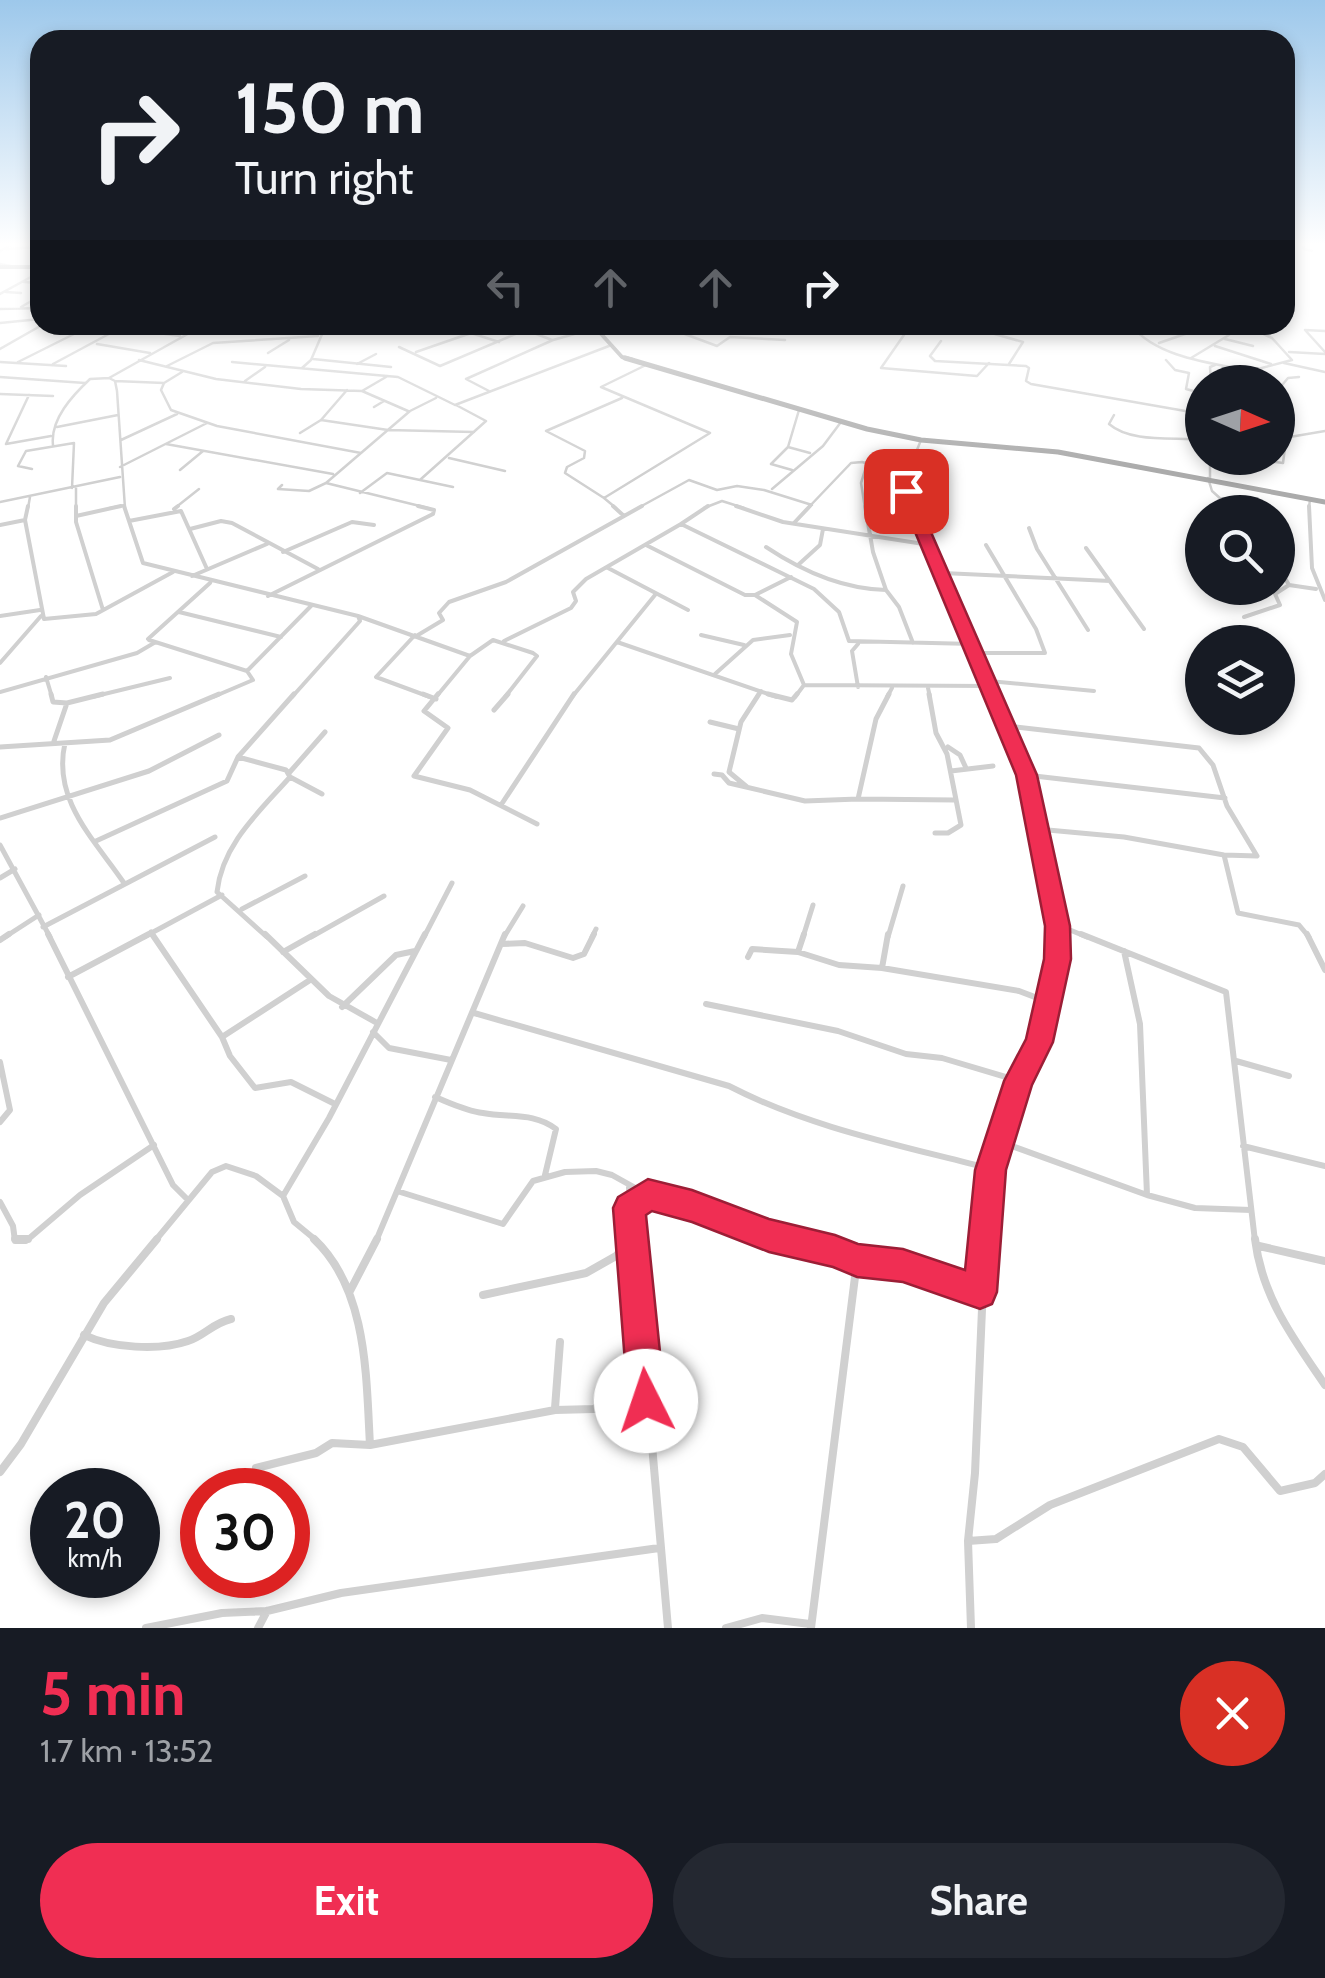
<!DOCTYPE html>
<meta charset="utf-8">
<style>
:root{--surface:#171b24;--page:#242831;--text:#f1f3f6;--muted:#9ea1a6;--accent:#f02e53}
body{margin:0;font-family:Cabin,sans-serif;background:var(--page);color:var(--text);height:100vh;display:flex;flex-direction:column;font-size:38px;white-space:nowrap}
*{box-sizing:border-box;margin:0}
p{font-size:32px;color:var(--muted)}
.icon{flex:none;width:55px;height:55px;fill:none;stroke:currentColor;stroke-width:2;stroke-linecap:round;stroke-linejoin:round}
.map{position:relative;height:1628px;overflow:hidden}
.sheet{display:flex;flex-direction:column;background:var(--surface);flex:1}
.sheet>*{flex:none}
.banner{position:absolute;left:30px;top:30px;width:1265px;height:305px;border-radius:30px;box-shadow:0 5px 15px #0003;background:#171b24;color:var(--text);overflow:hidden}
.needle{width:65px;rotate:93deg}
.buttons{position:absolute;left:1185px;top:365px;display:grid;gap:20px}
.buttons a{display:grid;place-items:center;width:110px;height:110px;border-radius:50%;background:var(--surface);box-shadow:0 5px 15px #0003;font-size:50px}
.speed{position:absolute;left:30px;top:1468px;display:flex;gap:20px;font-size:50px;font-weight:700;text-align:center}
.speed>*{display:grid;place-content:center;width:130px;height:130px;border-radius:50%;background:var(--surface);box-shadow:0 5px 15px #0003;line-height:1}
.speed small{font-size:25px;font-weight:400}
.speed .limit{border:15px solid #d22;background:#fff;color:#111}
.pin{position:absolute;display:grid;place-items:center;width:85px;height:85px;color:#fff;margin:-42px;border-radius:20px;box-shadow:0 5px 15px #0006}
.me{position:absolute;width:110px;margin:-55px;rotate:356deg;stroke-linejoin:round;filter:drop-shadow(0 0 8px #0008)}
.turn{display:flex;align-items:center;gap:35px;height:210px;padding:0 40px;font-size:45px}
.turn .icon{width:130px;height:130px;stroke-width:2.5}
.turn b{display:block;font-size:70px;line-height:85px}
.lanes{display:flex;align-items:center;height:95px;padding:0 40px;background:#0003;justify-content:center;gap:50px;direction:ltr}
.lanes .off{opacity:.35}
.round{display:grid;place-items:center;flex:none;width:105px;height:105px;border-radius:52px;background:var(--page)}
.overview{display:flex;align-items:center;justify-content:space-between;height:170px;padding:0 40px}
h1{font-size:60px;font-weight:800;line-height:75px;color:var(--accent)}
.button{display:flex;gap:20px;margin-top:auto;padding:20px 40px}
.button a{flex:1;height:115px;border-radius:60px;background:var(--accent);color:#fff;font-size:40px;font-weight:800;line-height:115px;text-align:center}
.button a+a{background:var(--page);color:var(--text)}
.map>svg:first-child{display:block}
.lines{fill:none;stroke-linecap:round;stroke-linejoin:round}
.street-far4{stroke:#d0d0d0;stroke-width:2.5}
.street-far3{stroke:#d0d0d0;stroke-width:4}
.street-far2{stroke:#d0d0d0;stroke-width:5}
.street-far1{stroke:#d0d0d0;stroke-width:6}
.street{stroke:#d0d0d0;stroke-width:8}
.primary-far1{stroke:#ababab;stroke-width:4}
.primary{stroke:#ababab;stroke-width:5}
.route{fill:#f02e53;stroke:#9c1e36;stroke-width:2.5}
</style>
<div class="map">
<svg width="1325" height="1628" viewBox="0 0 1325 1628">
<rect width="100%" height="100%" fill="#fff"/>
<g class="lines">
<path class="street-far4" d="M1302,243L1304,249L1312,251
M6,249L40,247
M0,251L14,243
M0,264L15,267
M24,282L40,283
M6,292L21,293
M0,294L40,272
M21,307L40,296
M0,309L40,308
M0,323L40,319
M47,325H71
M101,325L180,336
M513,325L552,340
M628,325L641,330L656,325
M963,325L1023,342L1009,364
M1131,325C1157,358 1212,363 1251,371
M1325,331L1305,330L1325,352
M906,332L881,368L977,376L989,363
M682,333L717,346L730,337L785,340
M682,333L703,325
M1225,339L1253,346
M941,341L930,356L935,361L1026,366L1029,368L1026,381L1031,384L1191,412
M1159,343L1208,326
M97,344L150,353
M1215,346L1271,364
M399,347L440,366L537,325
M0,349L42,325
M416,352L471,333L499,342
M1289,352L1325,354
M268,353L289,340
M1191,358L1229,335
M313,359L391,367
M139,360L216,379L301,389L362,391L408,411
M1166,360L1175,370L1189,373L1186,389L1201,393
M0,362L66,366
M18,362L92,325
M232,362L398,377L455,405L609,346
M1284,363L1325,372
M53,364L120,328
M357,364L376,354
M167,366L213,343L318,336
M302,368L311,360L326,325
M182,372L164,383L161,390L171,410L217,426L361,453
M0,377L85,383
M109,378L115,381L117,391L125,508
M115,381L164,383
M245,381L265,367
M1211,382L1210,367L1215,365
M1233,382L1254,370L1292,360L1272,338L1245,325
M347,390L321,420L388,430L474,432
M1278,390L1288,378L1299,377
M362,391L386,377
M489,391L466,379L553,340L596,328
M1201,393L1191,412L1202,432
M0,394L53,396
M29,395L6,444L51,436
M374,407L384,401
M799,410L788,447L810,453
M1114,415L1109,424C1131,443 1173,437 1202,440
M57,427L118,415
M300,433L321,420
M1278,439L1325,431
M121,440L177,414
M166,444L333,474
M53,445C50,419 73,395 90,379L109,378L193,331L243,325
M788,447L771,464L792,470
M449,458L505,471
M1210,458V478
M1248,458L1283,463L1286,440
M120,467L207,423
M32,469L18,466L26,451L74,443L72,488
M180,470L203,451
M1208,478L1212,491L1231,508
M421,479L486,421L456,405
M282,485L278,489L309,491L326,483
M76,488V508
M772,489L823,446L841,422
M360,493L387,473L453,487
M604,498L565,473L567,467L584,458L585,451L546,431L622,398
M0,502L120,477
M28,508L30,497
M110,508L125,505
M175,508L199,489
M428,508L326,483L410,411L436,398
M616,508L604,498L710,433L601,387L646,365
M638,508L689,480L717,490L737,486L764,490L812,505
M704,508L722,501L744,508
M808,508L851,463L862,462L907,475
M865,508L861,483L867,464
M911,508L908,472L921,440
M1309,508L1310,499"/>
<path class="street-far3" d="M28,506L25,520L44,619L96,614L173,572
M76,506V522L103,610
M124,506L143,563L358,616L470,656L493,640L533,653L537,656L505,697
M613,506L624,516
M736,506L783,522L930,545
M865,506L873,552L886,590L899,607L913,643
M910,506L995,697
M1228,506L1235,512
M1309,506L1312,568L1325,600
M174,509L178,506
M76,516L121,506
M129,521L181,511L207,569
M794,523L810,506
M681,524L708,506
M0,525L25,520
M1029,528L1037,549L1088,630
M190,529L221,521L232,523L318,569
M646,545L745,595H755L791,577
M766,547C802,571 842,589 886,590
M1086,548L1144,629
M283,552L352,522L374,525
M798,565L820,545L823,529
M1278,566L1289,585
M608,568L688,610
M943,573L1110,581
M192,576L267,544
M755,595L797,622L791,654L804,685
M268,596L433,514L434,510L418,506
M179,612L281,637
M0,616L40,610
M1244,617L1280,605L1275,594L1289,585L1316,589
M415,635L376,677L430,697
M418,635L443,620L439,613L449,602L506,582L642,506
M701,635L744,645
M148,639L210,583
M149,640L247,671L253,680L213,697
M504,641L571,608L576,601L573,592L586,579L681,524L814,589L839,612L849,641L973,644
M617,642L777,697
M858,644L852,651L858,687
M977,653H1045L1036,629L986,545
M0,663L41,616
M247,671L311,606
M715,674L753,640L790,635
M46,677L52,697
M989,681L1094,691
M804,685L991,686
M928,688L930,697
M0,692L137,653L154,643
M92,697L170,678
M292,697L360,621L358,616
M436,697L470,656
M572,697L655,595
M757,697L761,691
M795,697L804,685
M887,697L892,688"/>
<path class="street-far2" d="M51,694L53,702L67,703
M423,694L436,699
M438,694L424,711L448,728L414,776L470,790L537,824
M768,694L792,700L797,694
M929,694L936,733L947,754L961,825L948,833H935
M994,694L1026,775L1058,937
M494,710L508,694
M710,722L739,729
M1007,726L1199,748L1213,765L1227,806L1257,856L1224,855L1124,837L1037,829
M54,741L67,703L103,694
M65,743C52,800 94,839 124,883
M0,747L110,740L219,694
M948,747L960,755L966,768
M238,757L286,770L290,777L322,794
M951,771L993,766
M289,773L325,732
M714,774L722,775L729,783L805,801L858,799L876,719L889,694
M1026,775L1225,798
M747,787L729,772L741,722L759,694
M858,799L955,800
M501,805L574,694
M0,818L149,771L219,735
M96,841L227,781L238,757L294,694
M0,845L50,937
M1224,855L1238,913L1299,925L1309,937
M0,878L15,869
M242,909L305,876
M1058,925L1087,937
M43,927L215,837
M151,932L154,937
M5,937L39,915
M144,937L222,895
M267,937L217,892C222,844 260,811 290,777
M311,937L384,896
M424,937L452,883
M504,937L523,906
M592,937L596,929
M803,937L813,905
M888,937L903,886"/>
<path class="street-far1" d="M48,934L173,1185L188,1200
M152,934L222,1037L230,1056L255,1088L291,1082L335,1104
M265,934L329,996L377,1023
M1081,934L1226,992L1255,1241
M1307,934L1325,970
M0,940L9,934
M501,944L525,943L573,958L584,954L594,934
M1124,951L1140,1024L1147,1195
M283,952L315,934
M798,952L804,934
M748,957L752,949L798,952L839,965L882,968L1019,991L1048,1002
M882,968L888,934
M68,977L149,934
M706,1004L838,1031L906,1054L942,1058L1019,1081
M342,1007L396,955L415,951
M474,1013L729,1086C810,1128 904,1146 991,1169
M373,1032L389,1048L451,1060
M222,1037L310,980
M1236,1061L1289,1076
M0,1062L10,1110L0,1122
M435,1097C450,1103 466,1111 483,1113C509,1118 534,1112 556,1129L545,1175
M998,1141L1147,1195L1195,1208L1251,1210
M1243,1146L1325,1166
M629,1188L634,1241
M397,1191L503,1224L533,1181L565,1172L596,1171L612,1175L648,1195L796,1241
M283,1196L329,1118L425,934
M0,1202L13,1226L15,1241H26L80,1195L154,1145
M629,1208L647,1195
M155,1241L212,1172L226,1166L256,1176L283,1196L294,1222L317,1241
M376,1241L505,934
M985,1241L991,1169L1019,1081L1039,1042L1058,959V934"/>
<path class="street" d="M15,1239H28
M314,1239C368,1290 366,1377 370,1445
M634,1239L668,1628
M785,1239L835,1251L857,1261L903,1266L980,1292
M1255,1239C1262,1297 1293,1338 1325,1385
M1259,1246L1325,1261
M350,1291L377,1239
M483,1295L586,1273L616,1256L632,1239
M84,1335C111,1348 159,1351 188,1341C204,1336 213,1323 231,1319
M555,1408L560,1342
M256,1468L316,1453L332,1443L370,1445L555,1410L594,1409L627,1389L645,1399
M0,1472L21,1444L104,1303L157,1239
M968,1541L996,1539L1050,1505L1219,1439L1243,1447L1280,1491L1315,1483L1325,1474
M146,1628L222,1613L267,1611L341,1593L659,1548
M258,1628L267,1611
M726,1628L762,1618L810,1624
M811,1628L857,1261
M971,1628L968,1541L975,1473L985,1239"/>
<path class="primary-far1" d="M0,267H40
M593,325L622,357L633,360"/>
<path class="primary" d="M625,358L867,429L921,440L1058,452L1325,502"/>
</g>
<linearGradient id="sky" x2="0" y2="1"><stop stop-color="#9dc8eb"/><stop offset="0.52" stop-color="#fff"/><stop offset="1" stop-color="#fff" stop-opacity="0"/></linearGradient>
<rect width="1325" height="470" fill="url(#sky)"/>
<path class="route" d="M906,486L913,491L1037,775L1070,926L1071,959L1053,1042L1032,1085L1006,1170L997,1292L992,1304L980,1309L903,1282L857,1277L833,1267L769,1252L692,1222L652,1211L646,1215L665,1401L659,1414L646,1419L634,1414L628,1401L613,1208L618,1197L648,1179L692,1190L769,1219L835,1235L858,1244L903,1249L965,1270L975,1170L1004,1081L1026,1039L1044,959L1045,926L1016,775L898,491Z"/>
</svg>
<div class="buttons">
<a><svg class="needle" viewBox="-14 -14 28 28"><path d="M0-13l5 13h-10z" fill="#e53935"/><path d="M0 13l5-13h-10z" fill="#9ea1a6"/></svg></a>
<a><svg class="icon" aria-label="search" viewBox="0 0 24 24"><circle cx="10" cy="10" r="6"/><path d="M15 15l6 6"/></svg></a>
<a><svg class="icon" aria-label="layers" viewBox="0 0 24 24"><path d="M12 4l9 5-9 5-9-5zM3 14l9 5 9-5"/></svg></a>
</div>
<div class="speed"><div>20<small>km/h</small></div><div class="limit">30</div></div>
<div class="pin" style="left:906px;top:491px;background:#d93025"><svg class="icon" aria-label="arrive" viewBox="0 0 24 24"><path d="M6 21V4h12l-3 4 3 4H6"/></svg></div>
<svg class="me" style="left:646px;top:1401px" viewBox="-20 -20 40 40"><circle r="19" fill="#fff"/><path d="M0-13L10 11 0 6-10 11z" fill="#f02e53"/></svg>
<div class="banner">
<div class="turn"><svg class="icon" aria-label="right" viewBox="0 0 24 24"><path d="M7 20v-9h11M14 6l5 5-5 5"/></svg><div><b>150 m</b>Turn right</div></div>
<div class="lanes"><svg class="icon off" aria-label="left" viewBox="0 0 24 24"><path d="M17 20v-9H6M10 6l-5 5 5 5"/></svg><svg class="icon off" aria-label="ahead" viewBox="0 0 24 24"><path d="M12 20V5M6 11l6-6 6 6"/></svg><svg class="icon off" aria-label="ahead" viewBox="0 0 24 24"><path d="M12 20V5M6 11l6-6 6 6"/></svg><svg class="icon" aria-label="right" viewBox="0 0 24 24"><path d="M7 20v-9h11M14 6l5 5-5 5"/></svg></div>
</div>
</div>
<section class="sheet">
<div class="overview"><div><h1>5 min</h1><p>1.7 km · 13:52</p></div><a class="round" style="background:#d93025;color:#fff"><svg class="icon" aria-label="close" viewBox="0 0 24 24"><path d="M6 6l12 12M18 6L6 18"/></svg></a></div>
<div class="button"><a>Exit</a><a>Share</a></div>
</section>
